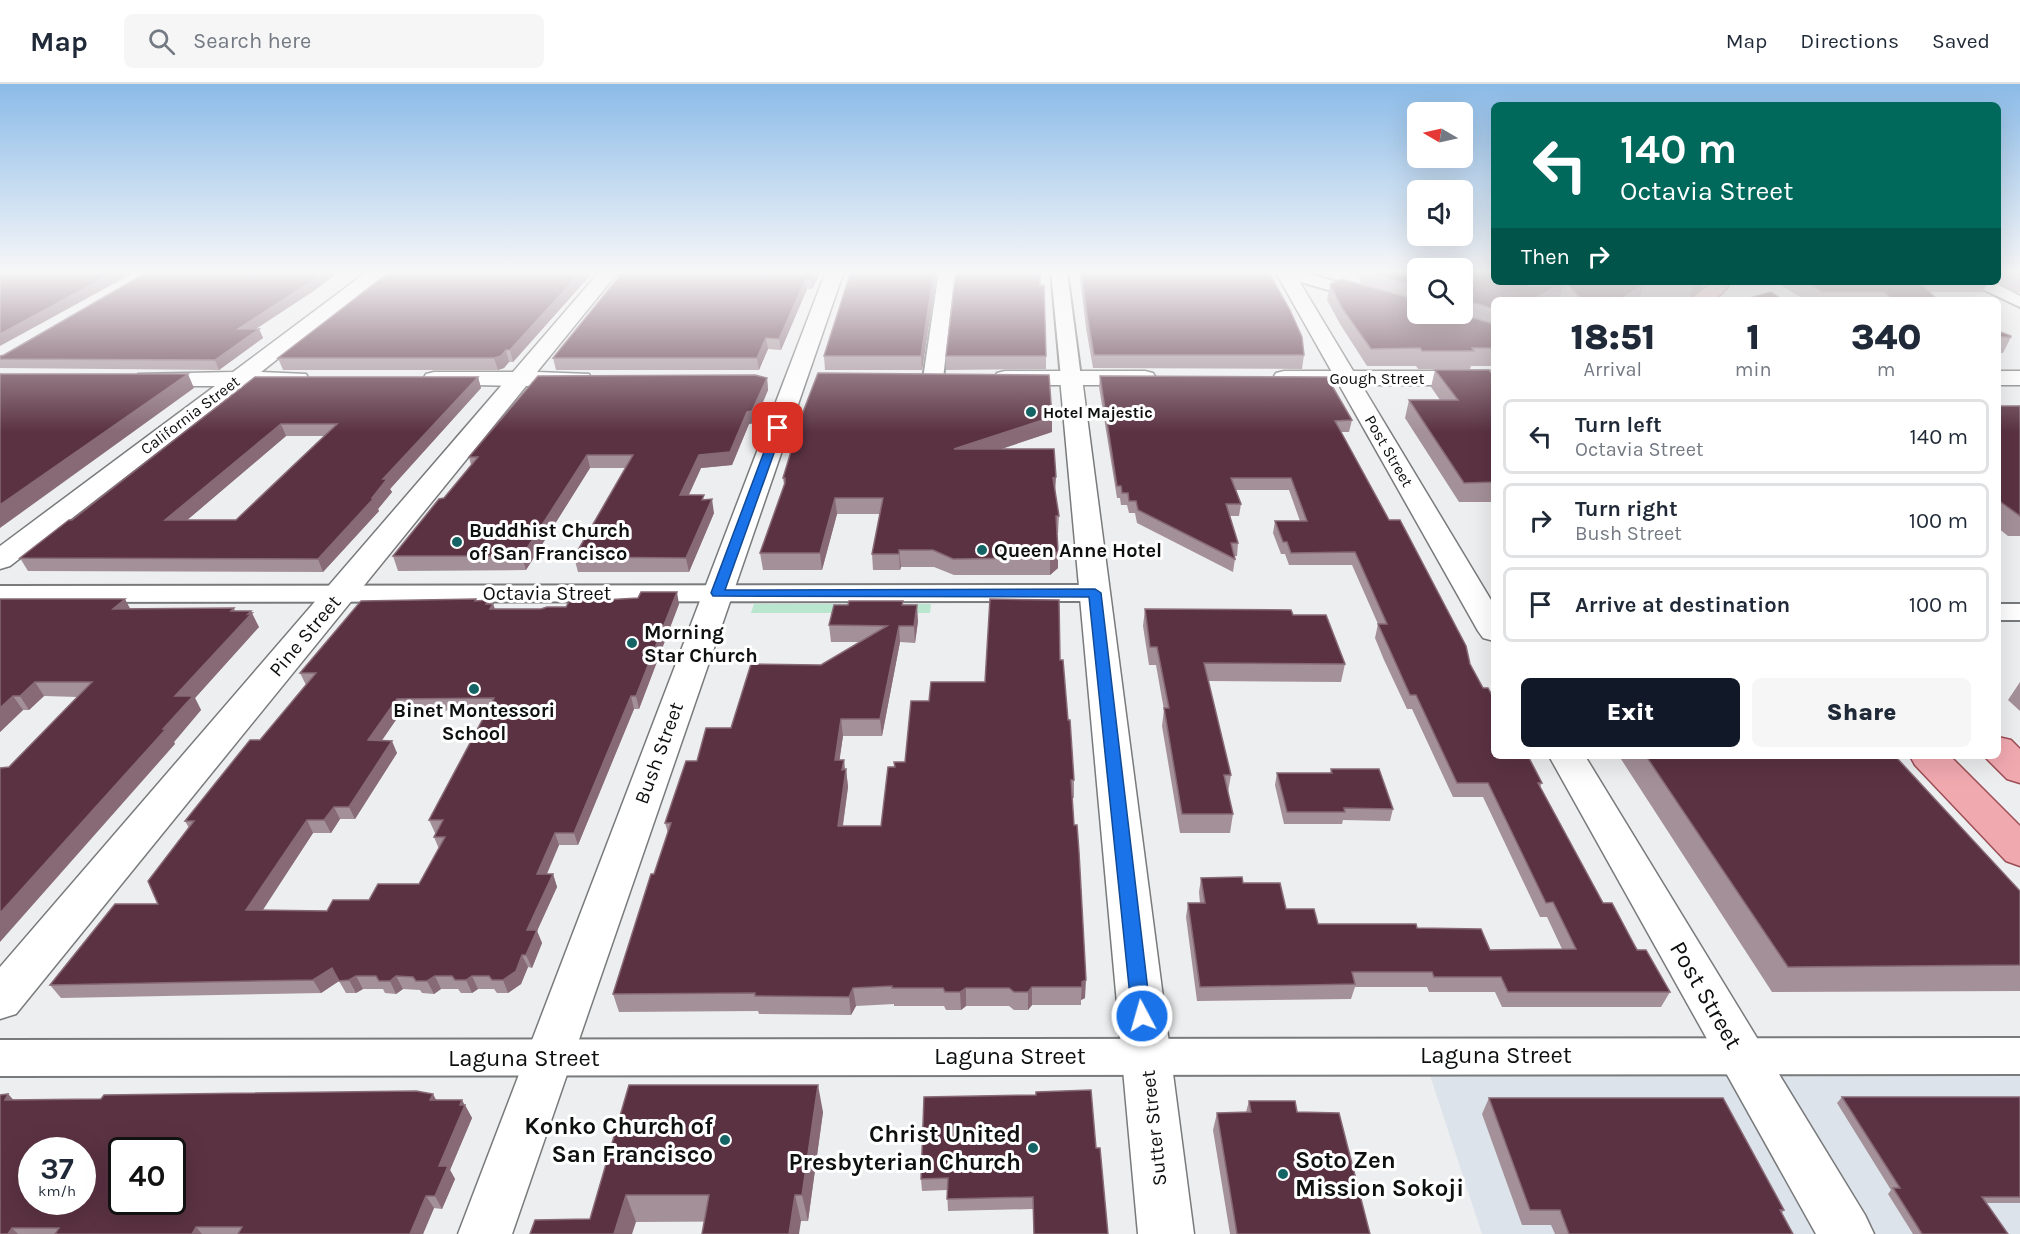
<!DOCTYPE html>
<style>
:root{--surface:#fff;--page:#f6f6f7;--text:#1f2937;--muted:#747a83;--line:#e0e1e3;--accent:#111827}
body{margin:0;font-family:Karla,sans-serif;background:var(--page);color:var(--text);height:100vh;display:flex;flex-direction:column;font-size:22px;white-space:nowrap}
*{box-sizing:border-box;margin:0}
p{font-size:20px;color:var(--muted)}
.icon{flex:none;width:33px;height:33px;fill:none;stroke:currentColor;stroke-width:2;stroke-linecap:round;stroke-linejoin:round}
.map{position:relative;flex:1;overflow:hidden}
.sheet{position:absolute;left:1491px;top:213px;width:510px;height:462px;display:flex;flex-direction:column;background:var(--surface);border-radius:9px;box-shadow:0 6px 24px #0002}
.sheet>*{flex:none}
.guide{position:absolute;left:1491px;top:18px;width:510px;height:183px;border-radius:9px;box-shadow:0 6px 24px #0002;background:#00695c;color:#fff;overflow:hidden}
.needle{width:39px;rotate:279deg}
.controls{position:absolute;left:1407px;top:18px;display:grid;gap:12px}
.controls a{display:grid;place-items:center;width:66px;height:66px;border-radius:9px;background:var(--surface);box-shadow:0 6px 24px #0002;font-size:30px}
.speed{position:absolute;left:18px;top:1053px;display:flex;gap:12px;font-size:30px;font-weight:700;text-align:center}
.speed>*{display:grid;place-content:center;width:78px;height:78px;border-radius:50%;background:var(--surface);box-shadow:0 6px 24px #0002;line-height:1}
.speed small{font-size:15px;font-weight:400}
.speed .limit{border:3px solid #111;border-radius:9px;background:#fff;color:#111}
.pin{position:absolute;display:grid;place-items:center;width:51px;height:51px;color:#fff;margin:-26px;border-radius:12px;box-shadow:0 3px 9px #0006}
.me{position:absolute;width:66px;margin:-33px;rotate:354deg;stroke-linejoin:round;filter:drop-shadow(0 0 4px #0008)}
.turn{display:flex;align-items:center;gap:21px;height:126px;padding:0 30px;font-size:27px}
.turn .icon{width:78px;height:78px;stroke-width:2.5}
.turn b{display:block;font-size:42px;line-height:51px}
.then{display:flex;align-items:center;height:57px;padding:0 30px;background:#0003;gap:12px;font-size:22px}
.eta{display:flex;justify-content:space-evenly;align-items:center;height:102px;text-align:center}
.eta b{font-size:36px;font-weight:800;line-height:42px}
.cta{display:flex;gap:12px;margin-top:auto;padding:12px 30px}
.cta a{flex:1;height:69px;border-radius:9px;background:var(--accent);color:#fff;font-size:24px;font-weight:800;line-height:69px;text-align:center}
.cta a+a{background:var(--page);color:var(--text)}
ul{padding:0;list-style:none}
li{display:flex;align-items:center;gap:18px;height:75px;margin:0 12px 9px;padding:0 18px;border:3px solid var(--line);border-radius:9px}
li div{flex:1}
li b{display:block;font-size:22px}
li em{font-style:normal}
header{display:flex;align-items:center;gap:36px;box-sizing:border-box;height:84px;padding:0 30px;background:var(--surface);border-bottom:2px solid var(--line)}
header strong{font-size:28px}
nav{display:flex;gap:33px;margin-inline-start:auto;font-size:21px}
.search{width:420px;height:54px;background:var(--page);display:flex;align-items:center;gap:15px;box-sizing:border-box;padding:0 21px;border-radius:9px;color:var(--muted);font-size:22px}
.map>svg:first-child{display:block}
.built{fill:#dce3ea}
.green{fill:#bae6d0}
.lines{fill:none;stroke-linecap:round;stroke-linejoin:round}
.minor-casing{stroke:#797a7b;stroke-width:4}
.tertiary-casing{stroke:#797a7b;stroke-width:3}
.secondary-casing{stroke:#797a7b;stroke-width:3}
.primary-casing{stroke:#9c4d55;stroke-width:3}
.minor{fill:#fff;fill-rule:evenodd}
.tertiary{fill:#fff;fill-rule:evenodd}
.secondary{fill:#fff;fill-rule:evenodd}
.primary{fill:#f1a9b0;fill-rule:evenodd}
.wall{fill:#a49098;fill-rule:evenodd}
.shaded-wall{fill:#876a76}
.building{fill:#5b3242;stroke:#876a76;stroke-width:1.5;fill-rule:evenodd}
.route{fill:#1a73e8;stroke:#114b97;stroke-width:1.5}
.poi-dot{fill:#146466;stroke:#fff;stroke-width:2}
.labels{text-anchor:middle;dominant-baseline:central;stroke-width:6;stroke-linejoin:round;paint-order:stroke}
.far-street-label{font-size:16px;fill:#0e0f0f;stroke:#fff}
.far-poi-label{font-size:16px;font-weight:bold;fill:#0e0f0f;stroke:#fff;text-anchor:start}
.poi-label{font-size:20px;font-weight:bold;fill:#0e0f0f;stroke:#fff;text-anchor:start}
.street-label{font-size:20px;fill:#0e0f0f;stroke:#fff}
.near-street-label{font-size:24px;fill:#0e0f0f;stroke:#fff}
.near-poi-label{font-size:24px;font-weight:bold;fill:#0e0f0f;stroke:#fff;text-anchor:end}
</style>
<header>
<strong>Map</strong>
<div class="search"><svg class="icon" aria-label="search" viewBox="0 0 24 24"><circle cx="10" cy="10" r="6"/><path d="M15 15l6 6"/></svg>Search here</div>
<nav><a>Map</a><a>Directions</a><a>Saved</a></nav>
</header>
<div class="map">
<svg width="2020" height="1150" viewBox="0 0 2020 1150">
<rect width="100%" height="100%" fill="#edeeef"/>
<path class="built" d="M2020,975V1150H1482L1426,979Z"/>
<path class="green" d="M754,520H931L930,529H751Z"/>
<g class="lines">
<g class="minor-casing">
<path id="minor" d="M939,187H955L943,295L940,299H926L923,295Z
M1051,187H1067L1081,294L1078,298H1064L1061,294Z
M1279,187H1298L1418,221V230H1424H1412L1280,192Z
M1972,198H1993L2020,212V223L1974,201Z
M1095,501L1104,503L1108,509L1104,515L1095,517L0,518V502Z
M1998,520H2020V536H1998Z
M2020,954V990L0,992V956Z"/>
</g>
<g class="tertiary-casing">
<path id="tertiary" d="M368,187H389L261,288L306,290L309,295L306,300L243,302L10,482L0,485V462L215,302H146L138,300L135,295L138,290L233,288Z
M1275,187H1293L1494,521V557L1483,554L1478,547Z
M1071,287L1079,289L1082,294L1194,1150H1138L1060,294L1063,289Z
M434,288H520L528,290L531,295L528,300L520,302L426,300L423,295L426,290Z
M1549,672H1585L1865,1131L1874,1150H1816Z"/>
</g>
<g class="secondary-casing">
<path id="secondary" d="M600,187H619L537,288L589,290L592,295L589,300L526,302L16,930L0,935V883Z
M826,187H844L512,1150H458Z
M1005,287H1145L1153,289L1156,294L1153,299L1145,301H1005L997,299L994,294L997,289Z
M1284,287H1494V301H1284L1276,299L1273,294L1276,289Z
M1998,287H2020V301H1998Z"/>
</g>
<g class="primary-casing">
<path id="primary" d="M1712,198H1731C1718,217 1713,216 1690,216Z
M1998,653L2011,656L2020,665V699L2007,695L1984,672H1998Z
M1910,672H1950L2020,742V782L2006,777L1915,681Z"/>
</g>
<use href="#minor" class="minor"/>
<use href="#tertiary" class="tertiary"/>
<use href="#secondary" class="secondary"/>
<use href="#primary" class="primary"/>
</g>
<path class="wall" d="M149,187H340L312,208L256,245H259L263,254L219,286L0,284V272L4,271Z
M391,187H594L513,278H509L504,284L498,286H283L278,274Z
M616,187H821L812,205H807L781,266L768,265L759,286H556L553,274L618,194Z
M937,187L922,286H825L824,272Z
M1079,187H1268L1304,271L1302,285L1093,284L1086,244Z
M1354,187H1418V230H1462V187L1530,202H1537L1533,198H1704L1703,203L1688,216H1563L1560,213L1555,216H1494V282H1471L1470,285H1418L1416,282H1367L1340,240L1327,216L1330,200H1359L1360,195Z
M1998,187H2020V208H2017L1997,198Z
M1776,198H1988L1983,208H1929L1938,216H1805Z
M1040,202L1046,272V285L946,286V272Z
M1998,247L2011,253L2003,269H1998Z
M1435,286L1494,292V418H1459L1405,334L1409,316H1440L1431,303Z
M1100,292L1352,336L1349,348H1341L1494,672L1542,699L1540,703L1603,819L1670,908L1661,923H1502L1495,908H1429L1427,903H1355L1351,915L1197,917L1186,833L1188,819H1200L1199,808L1201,794L1243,799L1286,825L1318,840L1417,844L1490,866L1562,865L1547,833H1540L1483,713H1453L1412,625H1407L1384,576L1375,554L1378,540L1352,481H1289L1285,470H1281L1273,449L1275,437H1300L1289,406H1236L1241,420L1239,432H1230L1238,459L1237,472H1234L1235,475L1233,488L1137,439L1135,429H1129L1127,421H1121L1120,414H1117L1099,303Z
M255,293H478L481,304L390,405L392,408L378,425L379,427L323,488L28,487L20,474L72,436ZM286,352H325L236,436H187Z
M767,294L768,306L754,339L749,340L732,381L701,384L689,411L705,416L714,429L689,488H578L574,473L626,384H590L526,486L398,487L393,472L444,414L471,381L469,373Z
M1998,322H2020V452H2008L1998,444Z
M1052,348L1000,365L1055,409L1059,432L1058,449H1057L1058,467V484L1050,491H954L934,483H901L900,486H873L872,470L880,430H837L822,486H763L760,469L784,401L783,394Z
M0,515L131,525L234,524L235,527L259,543L195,614L201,626L174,658L175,660L9,683L78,613L44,612L29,626H23L0,648Z
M488,516L489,520H493L495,525H541L566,523L584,517L604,516L679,520L639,625H634L578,761H559L547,790H553L557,803L537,847L542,859L532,884L528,883L521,900L508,909H497L494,905H478L472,909H461L458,905H441L434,910L422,909L420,906L403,905L396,910L385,909L383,905H363L356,909H346L339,897L321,909L61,914L50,901L158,820L189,744L185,737L260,656L306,601L300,589L477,517ZM488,626L429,736L435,749H436L434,753L439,765L419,800L369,816L327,827L263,826L313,749H331L340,735H355L397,669L382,656L402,627Z
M903,521L918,537L915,559L900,558L882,652H843L839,676H844L845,686L846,685L848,703L843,742H881L895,683L905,678L929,617L985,598L1060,576L1074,696V714H1072L1085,914L1081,916V921H1032L1028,926H1014L1009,922H966L961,926H946L944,922H894V920L856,922L851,931L759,930L758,927L619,928L613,910L668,749L665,739L697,677L731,644L821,581L860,558H831L829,541Z
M1145,525L1293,531L1345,580L1341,598L1208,597L1231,691L1228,708L1233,730L1230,749H1180L1162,642L1164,626L1156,581H1149L1143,542Z
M2020,598V627L2008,616Z
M1619,672H1895L2020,807V907L1772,908Z
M1331,685L1393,725L1390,737L1343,736L1342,740H1284L1275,701L1277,689H1330Z
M629,1001L823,1028L808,1137L636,1138L590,1135Z
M8,1010L13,1016H462L472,1034L450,1086L455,1095L442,1125L434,1124L423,1150H0Z
M1842,1013H2020V1119H1986L2008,1150H1913L1888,1110L1891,1106L1837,1019Z
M1489,1014L1784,1126L1782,1129L1793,1150H1555L1551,1141H1522L1482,1030Z
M1249,1017L1297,1028L1370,1150H1230L1213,1046L1217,1029L1246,1028Z
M1096,1064L1108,1150H1034L1033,1125L948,1127L947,1106L922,1107L921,1095Z"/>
<path class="shaded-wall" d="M117,187H137L0,262V250Z
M325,187H340L312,208L242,254L238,245Z
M582,187H594L513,278L510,266Z
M815,187H821L812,205L811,195Z
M934,187H937L922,286L921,272Z
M806,195L807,205L781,266L779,255Z
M1563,198H1565L1560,213L1555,216H1533Z
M1696,198H1704L1703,203L1688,216L1694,200Z
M1644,200L1639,216H1620Z
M259,245L263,254L219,286L215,276Z
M766,254L768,265L759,286L757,274Z
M506,266L509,278L504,284L498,286L494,274Z
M188,290L194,304L0,444V421Z
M478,293L481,304L390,405L392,408L378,425L379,427L323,488L318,475L372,414L383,395Z
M767,294L768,306L754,339L749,340L732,381L701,384L682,425L680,411L699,371L747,328Z
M1052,333V348L954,381V365Z
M281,340L286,352L172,449L165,436Z
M587,371L590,384L526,486L522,472Z
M1056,393L1055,409L1053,394Z
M835,414L837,430L822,486L820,469Z
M712,415L714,429L689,488L686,474Z
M899,466L901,483L900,486L899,470Z
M1058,467V484L1050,491V474Z
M677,508L679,520L639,625L636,612Z
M125,515L132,528L113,525Z
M488,516L491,524L493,520L497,532L486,520Z
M917,521L918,537L915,559L914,542Z
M251,527L259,543L195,614L201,626L174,658L175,660L0,858V829L175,612Z
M899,542L900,558L882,652L880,635Z
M35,598L44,612L29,626L20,612Z
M13,612L23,626L0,648V624Z
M631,612L634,625L578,761L574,749Z
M397,615L402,627L374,668L368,656Z
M841,635L843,652L837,694L835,676Z
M392,657L397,669L355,735L349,723Z
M844,676L845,691L846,685L848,703L840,760L838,742Z
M334,723L340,735L331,749L324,736Z
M307,736L313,749L254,839L246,826Z
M555,749L559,761L541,803L537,790Z
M553,790L557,803L537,847L542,859L532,884L526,871L527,846Z
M522,871L528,883L521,900L508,909L503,896Z
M332,884L339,897L321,909L313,896Z
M356,892L363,905L356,909L349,896Z
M396,892L403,905L396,910L390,897Z
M435,892L441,905L434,910L427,897Z
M472,892L478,905L472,909L466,896Z
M1086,896L1085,914L1081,916L1082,898Z
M1032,903V921L1028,926V908Z
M853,904L856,922L851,931L849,913Z
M966,904V922L961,926L960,908Z
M818,1001L823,1028L808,1137L802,1111Z
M8,1010L20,1023L5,1016Z
M433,1010L440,1023L430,1016Z
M462,1016L465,1023V1021L472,1034L450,1086L455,1095L442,1125L435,1112L439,1082Z
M626,1111L636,1138L632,1150H614Z
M795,1111L801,1137L799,1150H789Z
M426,1112L434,1124L423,1150H410Z
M196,1143L202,1150H192Z
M12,1144L18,1150H8Z"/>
<path class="building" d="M0,187H117L0,250Z
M149,187H325L309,199L238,245H259L215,276L0,275V272L4,271Z
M391,187H582L510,266H506L501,272L494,274H278Z
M620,187H815L811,195H806L779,255L766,254L757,274H553L622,189Z
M851,187H934L921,272H824Z
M956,187H1040V202L1044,201L1046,272H946Z
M1081,187H1268L1290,226L1302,253L1304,271H1094L1087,231Z
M1365,187H1418V203Z
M1462,187H1494V198H1526L1530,202H1553L1555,200L1553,198H1563L1533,216H1494V225L1462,215Z
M2012,187H2020V191Z
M1341,195L1418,216V230H1460L1494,240V264H1472L1474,267H1422L1420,264L1371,265L1342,224L1330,200Z
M1566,198H1696L1694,200H1644L1620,216L1614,213L1610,216H1582Z
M1806,198H1919L1938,216H1893L1884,208H1822Z
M1771,208L1783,216H1742Z
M1998,247L2011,252V253H1998Z
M1435,286H1489L1494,292V398L1464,399L1409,316H1458Z
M818,289L1049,291L1052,333L954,365H1054L1056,393L1053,394L1059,432H1056L1058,467L1050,474L953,475L933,466H899V470H872L883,414H835L820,469H760L785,399V394H783L803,328Z
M0,290H188L0,421Z
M755,291L767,294L752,327L747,328L730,368L699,371L680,411H704L702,416L712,415L686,474L574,473L633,371H587L522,472H393L439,415L444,414L478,373H469L538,292Z
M1100,292L1327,293L1352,336L1335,337L1389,436H1400L1466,562L1470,580L1483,604H1488L1494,615V672H1528L1542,699H1538L1603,819H1612L1637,866H1646L1670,908H1508L1501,893H1434L1432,888H1352L1355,900L1200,903L1188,819H1205L1201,794L1242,793L1243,799H1280L1286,825H1314L1318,840H1416L1417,844L1481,845L1490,866L1576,865L1553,818L1546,819L1488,699H1457L1416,611H1410L1388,562L1378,540H1387L1355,468L1291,469L1287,458H1283L1275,437H1307L1291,394H1231L1241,420H1226L1238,459H1231L1235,475L1138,426L1136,417H1129L1128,409H1122L1121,402H1117Z
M255,293H478L383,395H387L372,414H374L318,475L20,474L69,436H72ZM281,340H337L236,436H165Z
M1998,322H2020V432L1998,416Z
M641,508H677L636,612H631L574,749H555L537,790H553L527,846H537L526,871H522L516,887L503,896H492L489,892H472L466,896H455L452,892H435L427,897H416L413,893L396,892L390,897H379L376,892H356L349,896L339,897L332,884L313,896L50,901L115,820H158L148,797L194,737H185L250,656H260L316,589H300L361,517L476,515L475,517L488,516L486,520H493L490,525H541L547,523H566L571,514L584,517L599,513L604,516L638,514ZM494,614L429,736H443L434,753H445L419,800H378L369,816H333L327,827L246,826L307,736H324L334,723H349L392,657L368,656L397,615Z
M0,515H125L113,525L234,524L231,527H251L248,530L252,529L175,612H193L163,645H166L0,829V684L9,683L92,598H35L20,612H13L0,624Z
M990,515L1059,516L1060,576H1063L1068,636H1070L1074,696H1071L1074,741H1077L1079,768L1086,896L1082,898V903H1032L1028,908H1014L1009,904H966L960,908H945L943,904H892V902L853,904L849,913L755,912V909L613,910L651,790H654L671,739H665L686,677H697L706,644H731L751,580L821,581L887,542L829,541L834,521H848L849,517H903L902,521H917L914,542H899L880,635H841L835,676H844L842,686L846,685L838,742H881L888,683H895L894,678H905L911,617H929L931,598H985Z
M1145,525L1291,526L1293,531H1326L1345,580L1204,579L1231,691H1224L1233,730H1182L1164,624H1169L1157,563H1150Z
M1646,672H1895L2020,807V881L1788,883Z
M1331,685H1379L1393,725L1344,724L1345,728H1287L1277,689H1332Z
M629,1001H818L802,1111H795L789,1150H702L709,1111H626L614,1150H530L535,1136L590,1135Z
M1091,1006L1096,1064H1100L1108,1150H1034L1033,1113L947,1115L948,1094L921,1095L924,1013L1036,1011V1008Z
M416,1007L433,1010L430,1016H462L460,1021H465L439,1082H448L435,1112H426L410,1150H238L242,1143H196L192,1150H55L59,1144H12L8,1150H0V1011L8,1010L5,1016L101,1015L104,1011ZM32,1066H82V1118H32ZM122,1066H172V1118H122Z
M1842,1013H2020V1113H1982L2008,1150H1922L1893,1104H1900Z
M1489,1014H1723L1784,1126H1780L1793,1150H1569L1560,1126H1530Z
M1249,1017H1295L1297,1028L1339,1029L1370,1150H1237L1217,1029L1251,1028Z"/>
<linearGradient id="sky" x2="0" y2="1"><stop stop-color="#8bbbe8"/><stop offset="0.54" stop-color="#f7f7f8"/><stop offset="1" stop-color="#f7f7f8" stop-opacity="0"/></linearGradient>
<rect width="2020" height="348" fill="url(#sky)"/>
<path class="route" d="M778,341L783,344L725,506L1095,505L1101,509L1151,932L1148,937L1142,940L1135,937L1132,932L1089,513L713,512L711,509L773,344Z"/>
<g class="poi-dot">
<circle cx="1031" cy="328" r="6"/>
<circle cx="457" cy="458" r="6"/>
<circle cx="982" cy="466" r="6"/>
<circle cx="632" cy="559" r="6"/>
<circle cx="474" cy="605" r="6"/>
<circle cx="725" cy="1056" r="6"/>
<circle cx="1033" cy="1064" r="6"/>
<circle cx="1283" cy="1090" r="6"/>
</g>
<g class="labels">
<g class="far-street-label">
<text x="1377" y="294">Gough Street</text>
<text transform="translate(190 331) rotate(-37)">California Street</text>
<text transform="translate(1389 367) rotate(60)">Post Street</text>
</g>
<g class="far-poi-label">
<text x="1043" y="328">Hotel Majestic</text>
</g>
<g class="poi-label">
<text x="469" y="446">Buddhist Church<tspan x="469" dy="23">of San Francisco</tspan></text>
<text x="994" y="466">Queen Anne Hotel</text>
<text x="644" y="548">Morning<tspan x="644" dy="23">Star Church</tspan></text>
<text x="474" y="626" text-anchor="middle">Binet Montessori<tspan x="474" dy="23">School</tspan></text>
</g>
<g class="street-label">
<text x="547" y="509">Octavia Street</text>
<text transform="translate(305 552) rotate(-50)">Pine Street</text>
<text transform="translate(659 669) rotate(-70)">Bush Street</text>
<text transform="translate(1154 1044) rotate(-96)">Sutter Street</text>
</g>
<g class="near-street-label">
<text transform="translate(1706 911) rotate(60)">Post Street</text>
<text x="1496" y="971">Laguna Street</text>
<text x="1010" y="972">Laguna Street</text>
<text x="524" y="974">Laguna Street</text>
</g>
<g class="near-poi-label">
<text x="713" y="1042">Konko Church of<tspan x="713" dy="28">San Francisco</tspan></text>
<text x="1021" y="1050">Christ United<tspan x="1021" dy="28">Presbyterian Church</tspan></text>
<text x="1295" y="1076" text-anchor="start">Soto Zen<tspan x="1295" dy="28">Mission Sokoji</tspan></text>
</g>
</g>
</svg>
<div class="controls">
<a><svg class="needle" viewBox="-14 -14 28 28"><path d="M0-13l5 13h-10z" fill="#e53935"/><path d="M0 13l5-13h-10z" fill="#747a83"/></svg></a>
<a><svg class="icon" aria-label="sound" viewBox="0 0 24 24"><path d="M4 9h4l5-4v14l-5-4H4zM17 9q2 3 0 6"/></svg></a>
<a><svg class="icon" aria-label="search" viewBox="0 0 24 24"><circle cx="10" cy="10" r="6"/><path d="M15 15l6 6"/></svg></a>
</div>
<div class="speed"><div>37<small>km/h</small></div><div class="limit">40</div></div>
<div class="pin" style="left:778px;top:344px;background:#d93025"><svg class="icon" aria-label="arrive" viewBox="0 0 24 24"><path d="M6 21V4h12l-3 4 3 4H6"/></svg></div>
<svg class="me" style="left:1142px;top:932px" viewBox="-20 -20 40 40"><circle r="17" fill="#1a73e8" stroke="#fff" stroke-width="3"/><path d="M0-11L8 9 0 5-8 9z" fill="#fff"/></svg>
<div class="guide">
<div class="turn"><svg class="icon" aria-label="left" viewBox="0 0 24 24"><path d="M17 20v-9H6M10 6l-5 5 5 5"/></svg><div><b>140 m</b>Octavia Street</div></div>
<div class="then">Then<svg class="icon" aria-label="right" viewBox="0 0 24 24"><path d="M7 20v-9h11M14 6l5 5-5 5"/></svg></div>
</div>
<section class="sheet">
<div class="eta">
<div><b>18:51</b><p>Arrival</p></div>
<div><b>1</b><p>min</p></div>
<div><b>340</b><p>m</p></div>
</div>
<ul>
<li><svg class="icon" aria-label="left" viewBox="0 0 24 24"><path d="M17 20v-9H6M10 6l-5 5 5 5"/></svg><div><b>Turn left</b><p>Octavia Street</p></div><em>140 m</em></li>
<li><svg class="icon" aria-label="right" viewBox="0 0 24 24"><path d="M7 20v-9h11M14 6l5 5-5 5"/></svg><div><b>Turn right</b><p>Bush Street</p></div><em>100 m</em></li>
<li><svg class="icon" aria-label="arrive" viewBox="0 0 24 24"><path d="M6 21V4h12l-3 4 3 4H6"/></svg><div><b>Arrive at destination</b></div><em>100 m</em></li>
</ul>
<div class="cta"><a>Exit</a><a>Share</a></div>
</section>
</div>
